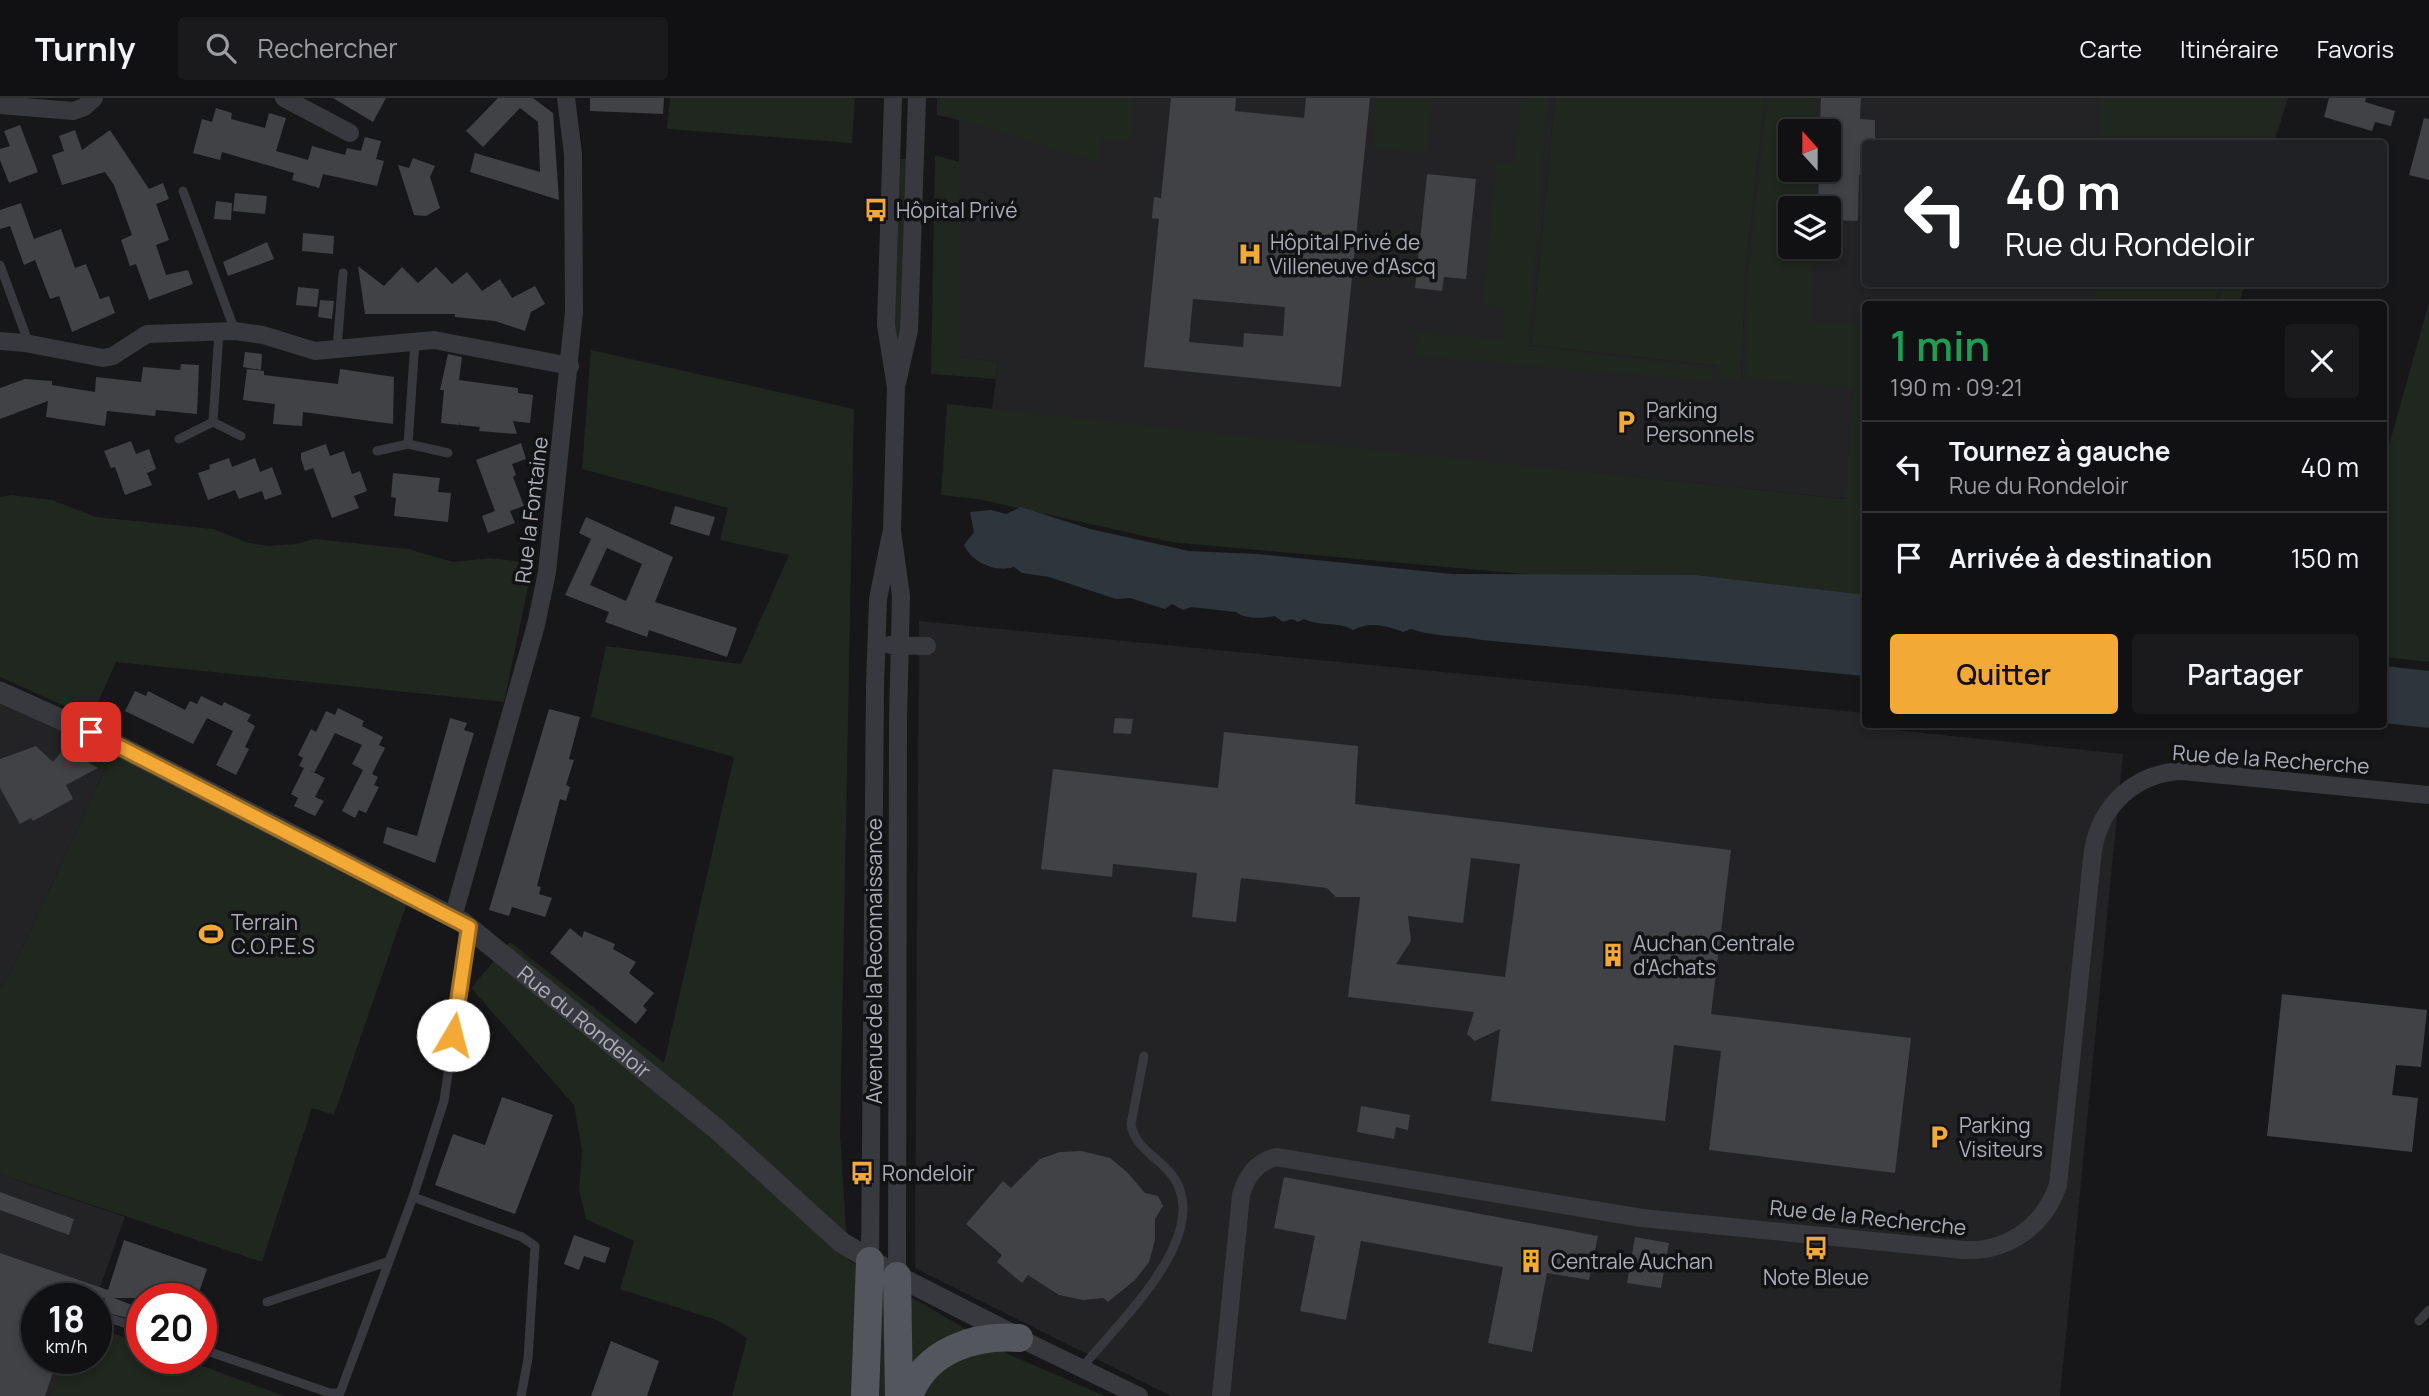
<!DOCTYPE html>
<html lang="fr">
<meta charset="utf-8">
<style>
:root{--surface:#111113;--page:#1a1a1c;--text:#f1f3f6;--muted:#9c9da0;--line:#303133;--accent:#f2a936}
body{margin:0;font-family:Manrope,sans-serif;background:var(--page);color:var(--text);height:100vh;display:flex;flex-direction:column;font-size:26px;white-space:nowrap}
*{box-sizing:border-box;margin:0}
p{font-size:23px;color:var(--muted)}
.icon{flex:none;width:38px;height:38px;fill:none;stroke:currentColor;stroke-width:2;stroke-linecap:round;stroke-linejoin:round}
.map{position:relative;flex:1;overflow:hidden}
.drawer{position:absolute;left:1862px;top:203px;width:525px;height:427px;display:flex;flex-direction:column;background:var(--surface);border-radius:7px;box-shadow:0 4px 10px #0003,0 0 0 2px var(--line)}
.drawer>*{flex:none}
.banner{position:absolute;left:1862px;top:42px;width:525px;height:147px;border-radius:7px;box-shadow:0 4px 10px #0003,0 0 0 2px var(--line);background:#202124;color:#fff;overflow:hidden}
.needle{width:46px;rotate:339deg}
.buttons{position:absolute;left:1778px;top:21px;display:grid;gap:14px}
.buttons a{display:grid;place-items:center;width:63px;height:63px;border-radius:7px;background:var(--surface);box-shadow:0 4px 10px #0003,0 0 0 2px var(--line);font-size:35px}
.speed{position:absolute;left:21px;top:1185px;display:flex;gap:14px;font-size:35px;font-weight:700;text-align:center}
.speed>*{display:grid;place-content:center;width:91px;height:91px;border-radius:50%;background:var(--surface);box-shadow:0 4px 10px #0003,0 0 0 2px var(--line);line-height:1}
.speed small{font-size:18px;font-weight:400}
.speed .limit{border:10px solid #d22;background:#fff;color:#111}
.pin{position:absolute;display:grid;place-items:center;width:60px;height:60px;color:#fff;margin:-30px;border-radius:14px;box-shadow:0 4px 10px #0006}
.me{position:absolute;width:77px;margin:-38px;rotate:8deg;stroke-linejoin:round;filter:drop-shadow(0 0 5px #0008)}
.turn{display:flex;align-items:center;gap:24px;height:147px;padding:0 28px;font-size:32px}
.turn .icon{width:91px;height:91px;stroke-width:2.5}
.turn b{display:block;font-size:49px;line-height:60px}
.round{display:grid;place-items:center;flex:none;width:74px;height:74px;border-radius:7px;background:var(--page)}
.summary{display:flex;align-items:center;justify-content:space-between;height:119px;padding:0 28px}
h1{font-size:42px;font-weight:600;line-height:52px;color:#1e9e55}
.button{display:flex;gap:14px;margin-top:auto;padding:14px 28px}
.button a{flex:1;height:80px;border-radius:7px;background:var(--accent);color:#111;font-size:28px;font-weight:600;line-height:80px;text-align:center}
.button a+a{background:var(--page);color:var(--text)}
ul{padding:0;list-style:none}
li{display:flex;align-items:center;gap:21px;height:91px;padding:0 28px;border-top:2px solid var(--line)}
li div{flex:1}
li b{display:block;font-size:26px}
li em{font-style:normal}
header{display:flex;align-items:center;gap:42px;box-sizing:border-box;height:98px;padding:0 35px;background:var(--surface);border-bottom:2px solid var(--line)}
header strong{font-size:33px}
nav{display:flex;gap:38px;margin-inline-start:auto;font-size:24px}
.search{width:490px;height:63px;background:var(--page);display:flex;align-items:center;gap:18px;box-sizing:border-box;padding:0 24px;border-radius:7px;color:var(--muted);font-size:26px}
.map>svg:first-child{display:block}
.built{fill:#232326;fill-rule:evenodd}
.green{fill:#1f271f}
.water{fill:#2d363d}
.building{fill:#414246;fill-rule:evenodd}
.lines{fill:none;stroke-linecap:round;stroke-linejoin:round}
.service{stroke:#38393e;stroke-width:9}
.minor{stroke:#38393e;stroke-width:18}
.tertiary{stroke:#38393e;stroke-width:21}
.primary{stroke:#54565d;stroke-width:28}
.route-casing{stroke:#9d6e23;stroke-width:18}
.route{stroke:#f2a936;stroke-width:12}
.labels{text-anchor:middle;dominant-baseline:central;stroke-width:7;stroke-linejoin:round;paint-order:stroke}
.poi-label{font-size:21px;fill:#a9aeb9;stroke:#121214;text-anchor:start}
.street-label{font-size:21px;fill:#a9aeb9;stroke:#121214}
</style>
<header>
<strong>Turnly</strong>
<div class="search"><svg class="icon" aria-label="search" viewBox="0 0 24 24"><circle cx="10" cy="10" r="6"/><path d="M15 15l6 6"/></svg>Rechercher</div>
<nav><a>Carte</a><a>Itinéraire</a><a>Favoris</a></nav>
</header>
<div class="map">
<svg width="2429" height="1298" viewBox="0 0 2429 1298">
<rect width="100%" height="100%" fill="#171719"/>
<path class="built" d="M937,0H1555L1531,247L1718,268L1741,283L1746,170L1765,0H2288L2274,45L1866,46V186H2224L2215,206H1866L1865,292H1853L1846,401L992,312L998,264L959,259V22L937,17ZM1790,33H1829V72H1790ZM1790,110H1829V149H1790Z
M919,523L1865,615L1867,629L2123,656L2060,1298H1171L915,1170Z
M0,600L114,652L15,866L0,890Z
M0,1076L125,1119L96,1201L37,1200V1260H96V1229L142,1246V1260H181L248,1298H0Z"/>
<path class="green" d="M670,0H855L852,45L667,31Z
M940,0H1134L1131,43L1101,42L1098,65L940,15Z
M1376,0H1433L1427,56L1372,50Z
M1521,0H1548L1528,248L1711,271V283L1416,258L1417,234L1503,241L1504,209L1483,207L1496,64L1515,65Z
M1555,0H1765L1746,170L1741,283L1719,281L1718,268L1531,247Z
M1768,0H1815V33H1790V72H1815V110H1790V149H1829V142L1841,164H1813L1811,224L1863,225L1865,216V290L1745,281L1749,167Z
M2101,0H2286L2272,45L2100,46Z
M935,57L959,64V259L998,264L996,281L931,276Z
M896,61H910L905,221L899,247L894,249Z
M2095,186H2221L2212,206H2094Z
M2224,186H2245L2239,206H2215Z
M2429,205V564L2384,559V348L2389,347Z
M591,252L854,311L840,1036L848,1162L1010,1257L1105,1298H732L747,1240L719,1223L620,1191L634,1143L586,1121L579,1092L582,1052L574,1007L471,890L510,844L664,965L734,659L591,619L606,548L741,566L789,457L720,442L728,410L582,371Z
M1853,291L1865,292V507L1171,444L978,401L941,397L947,306L1845,401Z
M11,397L52,402L96,419L213,431L249,445L269,448L295,446L315,441L408,451L453,464L490,460L533,465L504,604L116,564L91,620L0,579V399Z
M114,652L413,787L334,1017L312,1010L262,1164L0,1076V890L15,866Z
M96,1229L142,1246V1260H181L284,1298H53L65,1260H96Z"/>
<path class="water" d="M1021,409L1090,431L1189,453L1257,456L1452,476L1695,477L1865,497V578L1482,542C1458,537 1434,539 1411,531L1403,534C1386,528 1370,523 1353,532C1337,523 1321,529 1304,521L1298,524L1292,521L1283,524L1275,518C1263,520 1246,522 1236,514L1191,509L1183,512L1172,506L1165,511L1130,500L1116,501L1049,479L1022,475L1014,469C996,475 971,464 964,447L974,434L970,414L991,412L1006,416Z
M2384,568L2429,573V630L2384,625Z"/>
<path class="building" d="M333,0H386L373,24Z
M498,0H533L553,15L559,102L470,74L475,55L540,74L538,24L520,10L483,49L466,33Z
M590,0H664L663,16L590,13Z
M1171,0H1236L1235,13L1304,20L1306,0H1370L1341,289L1144,269L1159,121L1152,120L1153,109L1154,99L1161,100ZM1193,201L1285,209L1283,238L1244,235L1243,249L1189,244Z
M1821,0H1861L1860,21L1875,22V46H1866V77H1859L1858,123L1829,122V110H1818L1819,72H1829V33H1820Z
M2329,0H2366L2365,4L2395,13L2391,28L2375,24L2372,33L2324,19Z
M216,10L232,15L231,21L265,30L269,15L286,20L276,53L308,62L312,48L345,57L347,50L361,53L365,39L381,43L376,61L384,63L377,88L323,76L319,90L292,82L294,75L222,54L220,62L193,55L202,21L212,24Z
M2424,20L2429,21V82L2409,77Z
M20,27L38,74L9,85L0,62V51L10,48L4,33Z
M75,32L82,52L110,32L149,91L163,85L169,101L156,106L169,142L156,147L166,177L188,172L193,186L149,202L136,166L130,168L121,142L132,137L114,87L105,74L62,87L52,57L64,53L59,38Z
M413,60L435,68L430,79L440,110L426,118L414,117L398,67L409,70Z
M1427,76L1476,81L1466,181L1444,179L1442,193L1415,190Z
M235,95L267,98L265,116L233,113Z
M216,103L232,105L231,122L214,121Z
M21,105L34,141L61,131L75,170L86,166L100,201L109,198L115,215L72,234L59,198L50,201L35,162L24,167L10,128L0,131V112Z
M303,135L334,138L333,156L302,153Z
M267,144L274,161L228,178L223,164Z
M358,168L384,188L402,169L418,185L436,169L452,186L467,174L482,193L500,181L512,200L535,188L545,206L531,214L525,233L495,223L455,219V216H365Z
M298,189L319,191L317,209L296,207Z
M320,202L334,203L332,221L318,219Z
M245,254L262,256L261,272L243,269Z
M448,256L462,259L459,282L518,290V295L533,297L530,325L513,323L517,336L479,333L480,329L460,327L459,324V327L441,325L444,292H440Z
M181,266L199,267L197,316L156,312L155,318L107,313L105,328L46,319L48,303L0,321V290L25,281L52,283V287L95,294L96,279L141,284L143,269L180,272Z
M247,271L264,273V277L338,286L340,271L394,279L393,326L303,314L302,328L273,326L275,306L243,302Z
M131,343L136,356L149,351L156,371L147,375L152,387L125,397L115,369L111,370L104,353Z
M521,345L526,361L512,366L516,377L513,379L524,408L510,413L515,425L488,435L482,418L495,413L476,362Z
M326,346L330,358L344,353L352,376L360,373L367,393L354,398L359,410L332,420L313,370L305,373L301,361V355Z
M229,360L232,369L255,360L260,374L272,369L282,396L265,402L262,393L239,401L235,392L208,402L198,375L210,371L209,367Z
M393,375L440,380L438,394L451,395L448,424L394,418L396,400L391,399Z
M675,408L715,419L709,438L670,426Z
M586,419L673,459L655,504L737,530L727,559L649,532L647,539L605,524L609,514L565,497L591,441L579,435ZM607,450L642,466L626,503L590,487Z
M135,593L146,598L148,593L185,612L190,603L197,606L201,598L222,608L224,604L251,617L247,623L255,628L245,649L249,651L236,677L216,667L233,633L207,620L193,646L125,613Z
M338,610L364,623L362,628L383,639L379,647L385,650L372,676L378,679L374,687L379,689L366,715L359,712L355,720L342,713L363,672L352,666L362,647L335,635L314,675L309,672L325,680L315,699L324,703L315,718L294,708L298,700L291,696L304,670L299,668L303,660L298,657L311,631L316,634L326,613L335,617Z
M549,611L580,619L569,661L574,662L566,687L570,689L566,703L560,701L537,788L541,789L539,796L552,800L545,819L512,809L509,818L489,812Z
M450,620L467,625L464,632L474,635L435,765L383,745L387,729L417,738Z
M1115,620L1133,621L1131,636L1113,635Z
M1224,634L1358,648L1355,706L1731,752L1711,916L1911,940L1895,1075L1709,1052L1721,953L1674,947L1665,1023L1491,1003L1500,931L1475,943L1467,936L1474,914L1348,899L1360,799H1336L1327,790L1241,780L1236,824L1192,819L1197,775L1113,766L1112,779L1041,771L1053,671L1218,690ZM1471,760L1520,766L1505,879L1396,866L1411,843L1408,818L1463,825Z
M36,648L53,664L64,651L98,670L66,687L73,701L33,723L31,720L20,726L0,690V661Z
M570,830L582,840L584,833L615,846L613,851L636,864L629,875L654,895L643,908L647,912L636,926L550,855Z
M2282,896L2427,912L2421,969L2396,967L2392,997L2418,1000L2412,1054L2267,1038Z
M502,999L553,1017L515,1116L435,1087L453,1036L485,1047Z
M1361,1008L1410,1017L1408,1032L1396,1029L1394,1041L1357,1034Z
M1082,1053L1110,1060L1127,1074L1145,1095L1158,1098L1163,1108L1155,1121V1142L1149,1164L1135,1182L1108,1204L1103,1200L1083,1202L1059,1197L1028,1177L1022,1185L997,1164L1002,1157L966,1126L1003,1083L1011,1090L1040,1061L1060,1054Z
M1284,1079L1598,1138L1589,1182L1547,1175L1532,1254L1488,1245L1503,1169L1361,1143L1346,1222L1300,1213L1315,1138L1274,1130Z
M0,1094L74,1121L69,1137L0,1112Z
M574,1137L610,1150L605,1165L584,1158L579,1172L564,1166Z
M1635,1139L1669,1145L1661,1190L1627,1185Z
M124,1142L207,1171L197,1200H114L142,1211V1224L101,1213L105,1200H37V1260H58L45,1298H0V1155L108,1192Z
M611,1243L659,1263L647,1298H591Z"/>
<g class="lines">
<path class="service" d="M183,93L235,233
M0,167L29,246
M337,251L343,175
M213,324L241,338
M179,341L213,324L219,233
M408,346L448,355
M377,353L408,346L415,243
M413,1099L522,1139L535,1148L528,1261L521,1298
M267,1204L387,1164
M109,1220L142,1231
M2419,1223L2429,1212
M201,1251L330,1295H340L413,1099L444,1003L469,832
M1082,1270C1117,1225 1209,1143 1176,1083C1163,1060 1135,1053 1131,1026L1144,958"/>
<path class="minor" d="M284,0L350,35
M893,0L886,227L896,289L892,433L901,498L898,622L897,1178
M0,7L73,13L84,9L94,0
M0,243L25,245L103,260L113,258L147,236L235,233L263,237L315,253L434,242L570,268
M897,285L909,232L917,0
M890,547L927,548
M453,819L536,527L547,474L574,214L573,56L566,0
M870,1163L875,588L878,501L891,436
M1019,1240L1139,1298
M1221,1298L1241,1097C1247,1077 1256,1065 1276,1059L1642,1120L1964,1152C2008,1154 2044,1128 2058,1087L2093,752C2101,707 2135,675 2182,673L2429,697"/>
<path class="tertiary" id="s1" d="M0,594L111,644L462,824L718,1032L841,1144L897,1178L1017,1239"/>
<path class="primary" d="M897,1178L899,1298
M865,1298L870,1163
M909,1298C926,1252 974,1237 1019,1240"/>
</g>
<g class="lines">
<g class="route-casing">
<path id="route" d="M91,634L469,829L453,937"/>
</g>
<use href="#route" class="route"/>
</g>
<defs>
<g id="bus-bare" transform="scale(1.89)"><path d="M-5-6H5V4H4V6H2V4H-2V6H-4V4H-5ZM-3.5-4V0h7V-4ZM-3.5 1.2v1.5H-2V1.2ZM2 1.2v1.5H3.5V1.2Z" fill="#f2a936" stroke="#121214" stroke-width="2.5" paint-order="stroke"/></g>
<g id="hospital-bare" transform="scale(1.89)"><path d="M-5-5h3v3.5h4V-5h3V5h-3V1.5h-4V5h-3Z" fill="#f2a936" stroke="#121214" stroke-width="2.5" paint-order="stroke"/></g>
<g id="parking-bare" transform="scale(1.89)"><path d="M-3.5-5.5H1a3.5 3.5 0 0 1 0 7H-1V5.5H-3.5ZM-1-3.4V-.6H.8a1.4 1.4 0 0 0 0-2.8Z" fill="#f2a936" stroke="#121214" stroke-width="2.5" paint-order="stroke"/></g>
<g id="stadium-bare" transform="scale(1.89)"><path d="M0-5a6.5 5 0 1 0 0 10a6.5 5 0 1 0 0-10ZM-3.5-1.8h7v3.6h-7Z" fill="#f2a936" stroke="#121214" stroke-width="2.5" paint-order="stroke"/></g>
<g id="building-bare" transform="scale(1.89)"><path d="M-4-6H4V6H1V3H-1V6H-4ZM-2.5-4.3h1.7v1.8h-1.7ZM.8-4.3h1.7v1.8H.8ZM-2.5-1h1.7V.8h-1.7ZM.8-1h1.7V.8H.8Z" fill="#f2a936" stroke="#121214" stroke-width="2.5" paint-order="stroke"/></g>
</defs>
<g fill-rule="evenodd">
<use href="#bus-bare" x="876" y="112"/>
<use href="#hospital-bare" x="1250" y="156"/>
<use href="#parking-bare" x="1626" y="324"/>
<use href="#stadium-bare" x="211" y="836"/>
<use href="#building-bare" x="1613" y="857"/>
<use href="#parking-bare" x="1939" y="1039"/>
<use href="#bus-bare" x="862" y="1075"/>
<use href="#bus-bare" x="1816" y="1150"/>
<use href="#building-bare" x="1531" y="1163"/>
</g>
<g class="labels">
<g class="poi-label">
<text x="896" y="112">Hôpital Privé</text>
<text x="1270" y="144">Hôpital Privé de<tspan x="1270" dy="24">Villeneuve d'Ascq</tspan></text>
<text x="1646" y="312">Parking<tspan x="1646" dy="24">Personnels</tspan></text>
<text x="231" y="824">Terrain<tspan x="231" dy="24">C.O.P.E.S</tspan></text>
<text x="1633" y="845">Auchan Centrale<tspan x="1633" dy="24">d'Achats</tspan></text>
<text x="1959" y="1027">Parking<tspan x="1959" dy="24">Visiteurs</tspan></text>
<text x="882" y="1075">Rondeloir</text>
<text x="1551" y="1163">Centrale Auchan</text>
<text x="1816" y="1179" text-anchor="middle">Note Bleue</text>
</g>
<g class="street-label">
<text transform="translate(531 412) rotate(-83)">Rue la Fontaine</text>
<text transform="translate(2271 661) rotate(4)">Rue de la Recherche</text>
<text transform="translate(874 863) rotate(-90)">Avenue de la Reconnaissance</text>
<text stroke="none"><textPath href="#s1" startOffset="674">Rue du Rondeloir</textPath></text>
<text transform="translate(1868 1119) rotate(6)">Rue de la Recherche</text>
</g>
</g>
</svg>
<div class="buttons">
<a><svg class="needle" viewBox="-14 -14 28 28"><path d="M0-13l5 13h-10z" fill="#e53935"/><path d="M0 13l5-13h-10z" fill="#9c9da0"/></svg></a>
<a><svg class="icon" aria-label="layers" viewBox="0 0 24 24"><path d="M12 4l9 5-9 5-9-5zM3 14l9 5 9-5"/></svg></a>
</div>
<div class="speed"><div>18<small>km/h</small></div><div class="limit">20</div></div>
<div class="pin" style="left:91px;top:634px;background:#d93025"><svg class="icon" aria-label="arrive" viewBox="0 0 24 24"><path d="M6 21V4h12l-3 4 3 4H6"/></svg></div>
<svg class="me" style="left:453px;top:937px" viewBox="-20 -20 40 40"><circle r="19" fill="#fff"/><path d="M0-13L10 11 0 6-10 11z" fill="#f2a936"/></svg>
<div class="banner">
<div class="turn"><svg class="icon" aria-label="left" viewBox="0 0 24 24"><path d="M17 20v-9H6M10 6l-5 5 5 5"/></svg><div><b>40 m</b>Rue du Rondeloir</div></div>
</div>
<section class="drawer">
<div class="summary"><div><h1>1 min</h1><p>190 m · 09:21</p></div><a class="round"><svg class="icon" aria-label="close" viewBox="0 0 24 24"><path d="M6 6l12 12M18 6L6 18"/></svg></a></div>
<ul>
<li><svg class="icon" aria-label="left" viewBox="0 0 24 24"><path d="M17 20v-9H6M10 6l-5 5 5 5"/></svg><div><b>Tournez à gauche</b><p>Rue du Rondeloir</p></div><em>40 m</em></li>
<li><svg class="icon" aria-label="arrive" viewBox="0 0 24 24"><path d="M6 21V4h12l-3 4 3 4H6"/></svg><div><b>Arrivée à destination</b></div><em>150 m</em></li>
</ul>
<div class="button"><a>Quitter</a><a>Partager</a></div>
</section>
</div>
